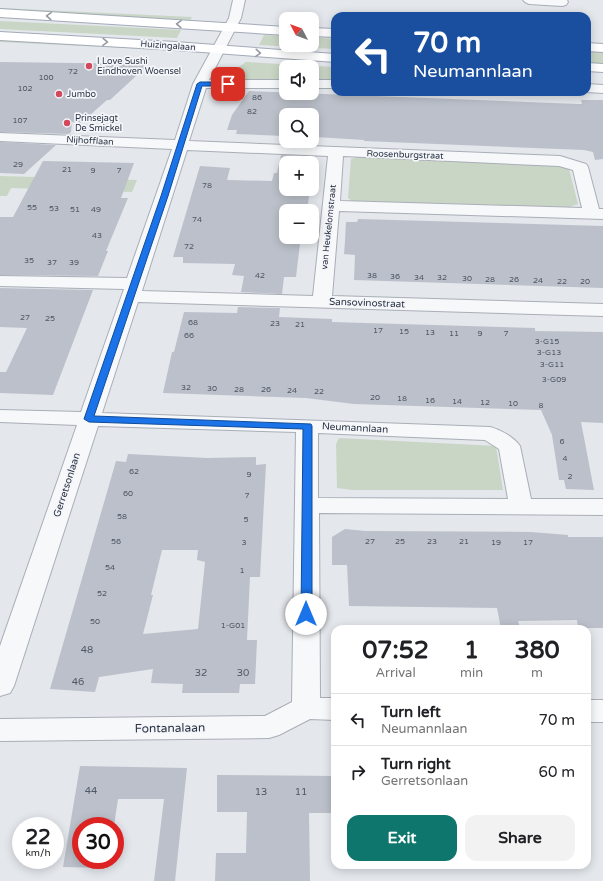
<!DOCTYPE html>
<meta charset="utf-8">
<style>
:root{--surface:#fff;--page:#f2f2f2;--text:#202124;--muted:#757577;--line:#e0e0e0;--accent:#0f766e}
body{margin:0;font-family:"Varela Round",sans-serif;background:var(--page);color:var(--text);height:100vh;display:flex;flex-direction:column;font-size:15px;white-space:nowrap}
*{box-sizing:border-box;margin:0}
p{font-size:13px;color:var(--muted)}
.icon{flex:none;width:22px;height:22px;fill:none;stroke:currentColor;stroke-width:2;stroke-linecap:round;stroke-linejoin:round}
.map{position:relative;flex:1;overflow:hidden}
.drawer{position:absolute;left:331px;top:625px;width:260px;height:244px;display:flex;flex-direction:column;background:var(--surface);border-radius:12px;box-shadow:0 2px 10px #0003}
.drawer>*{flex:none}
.hud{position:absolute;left:331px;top:12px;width:260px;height:84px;border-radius:12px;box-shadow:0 2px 10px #0003;background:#1a4fa0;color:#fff;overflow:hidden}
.needle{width:26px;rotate:311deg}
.fabs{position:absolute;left:279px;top:12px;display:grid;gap:8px}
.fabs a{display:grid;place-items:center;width:40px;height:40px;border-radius:8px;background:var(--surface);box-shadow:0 2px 10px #0003;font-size:20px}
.speed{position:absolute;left:12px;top:817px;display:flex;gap:8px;font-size:20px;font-weight:700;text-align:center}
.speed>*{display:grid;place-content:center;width:52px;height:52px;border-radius:50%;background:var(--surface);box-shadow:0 2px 10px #0003;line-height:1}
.speed small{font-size:10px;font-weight:400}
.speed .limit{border:6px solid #d22;background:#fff;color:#111}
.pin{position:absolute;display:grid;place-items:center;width:34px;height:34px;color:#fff;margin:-17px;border-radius:8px;box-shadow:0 2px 6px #0006}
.me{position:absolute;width:44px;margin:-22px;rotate:0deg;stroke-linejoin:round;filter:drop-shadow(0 0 3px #0008)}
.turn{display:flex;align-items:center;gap:14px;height:84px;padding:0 16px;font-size:18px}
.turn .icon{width:52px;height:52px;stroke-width:2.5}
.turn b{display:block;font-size:28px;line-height:34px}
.eta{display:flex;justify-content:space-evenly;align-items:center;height:68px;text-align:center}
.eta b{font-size:24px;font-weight:800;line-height:28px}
.action{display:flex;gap:8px;margin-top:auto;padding:8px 16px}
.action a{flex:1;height:46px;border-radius:12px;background:var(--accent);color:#fff;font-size:16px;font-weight:800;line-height:46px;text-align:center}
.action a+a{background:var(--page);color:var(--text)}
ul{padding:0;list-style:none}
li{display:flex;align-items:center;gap:12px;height:52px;padding:0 16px;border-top:1px solid var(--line)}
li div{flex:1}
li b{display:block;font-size:15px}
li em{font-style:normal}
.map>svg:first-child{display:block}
.green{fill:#c9d6c5}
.building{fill:#bbc0ca;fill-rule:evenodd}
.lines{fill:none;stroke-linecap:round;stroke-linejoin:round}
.minor-casing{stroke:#a9aeb7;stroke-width:2}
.major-casing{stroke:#a3abb8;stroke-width:2}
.minor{fill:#f7f8fa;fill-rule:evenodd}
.major{fill:#fff;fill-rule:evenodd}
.oneway{stroke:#959aa2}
.route{fill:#1a73e8;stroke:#114b97}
.poi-dot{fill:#d1495b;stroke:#f4f6f9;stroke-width:1.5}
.labels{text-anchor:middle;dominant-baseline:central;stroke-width:3.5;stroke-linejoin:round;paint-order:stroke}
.number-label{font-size:8px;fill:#4f5766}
.far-street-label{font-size:9px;fill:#2b3445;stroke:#f4f6f9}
.far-poi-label{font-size:9px;fill:#2b3445;stroke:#f4f6f9;text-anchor:start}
.street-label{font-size:10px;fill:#2b3445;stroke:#f4f6f9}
.near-number-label{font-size:10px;fill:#4f5766}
.near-street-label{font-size:12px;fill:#2b3445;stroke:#f4f6f9}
</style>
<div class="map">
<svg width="603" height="881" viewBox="0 0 603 881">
<rect width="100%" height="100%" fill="#e4e7ec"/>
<path class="green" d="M0,8L192,17L190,20L0,12Z
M0,21L181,30L177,38L0,29Z
M264,35L286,36V45H312V37L335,39V49L259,45Z
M0,40L169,50L0,42Z
M587,51H603V64H587Z
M246,62L335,67V81H312V67H286V81H223L221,79Z
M357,157L562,166L569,169L578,204L569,207L352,201L348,198L351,159Z
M0,176L137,180L132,192L11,188L7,196H0Z
M339,438L496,446L503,490H352L337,488L336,444Z"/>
<path class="building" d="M0,62L149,64L110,100H107L81,123L72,122L71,132L69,134L0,132Z
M249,91L577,104H582L581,100H603V159L595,160L593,152L584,150L364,141V140L316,137L315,145L283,143L284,136L236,134L237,130H227L232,115ZM286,115H312V141H286Z
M0,142L56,145L24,174L0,173Z
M281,155L313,157L312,169V163H286V189H310L307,211H286V237H305L304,244H300L296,277H284L282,294L241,292L244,276L232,275L235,264L183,263V257H173L200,166L230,168L227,180L272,181L274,173H277Z
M43,161L134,163L121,198H128L106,251H108L98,276L0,275V217H13Z
M358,219L603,226V288L354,280L355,255L344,254L345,241L346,222H357Z
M0,288L93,290L53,395L0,393V372H6L27,328L0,327Z
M238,307L280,308L279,317L332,319V322L535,328V331L603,332V423L581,422L594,490L566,489L564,480H559L552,435L541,410L354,404L306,398L163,393L172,352H174L184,312L237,313Z
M128,454L208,458L256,457V465L266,464L260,577H250L247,640H257L255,684H240L239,693H182L183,684L151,683L153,669L99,677L95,692L50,689L116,461L126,462ZM162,550H198L197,560L205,562L198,629L143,634L153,595H151Z
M345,529L365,531L531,532L568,535V537H603V628H578L577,620L518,621L520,629H501L497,608L349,606L347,565H332V537Z
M80,766L187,768L175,881H154L164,799H118L114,826H81V860H109L108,868L63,867Z
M217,775L335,776V813H309L310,881H215L216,853H246L247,812H217Z"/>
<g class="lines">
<g class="minor-casing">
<path id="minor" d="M233,0H245L241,18L209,80H286V88H206L189,141L560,156L586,164L588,167L599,209H603V219L339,211L332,296L603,304V316L138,302L102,413L490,427C501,430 514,437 520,446L531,499H603V515L319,513L320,698H335V720L310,719L279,735L269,738L0,741V719L265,716L292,702L296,432L98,426L14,686L10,693L0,696V646L77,425L0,422V410L81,412L124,289L0,286V276L127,278L172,149L0,141V133L175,140L193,84L229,18ZM187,150L328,156L313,296L142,291ZM343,156L559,166L573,170L582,208L340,201ZM318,433L485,440L499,449L508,499L318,498Z
M523,0H567L568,2L566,5L562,6L529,4L525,2Z
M312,80H335V88H312Z
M587,84L603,85V93L586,92Z
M587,700H603V722H587Z"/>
</g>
<g class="major-casing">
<path id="major" d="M0,9L286,27V35L0,17Z
M312,28L335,29V37L312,36Z
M0,32L175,42L335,54V62L175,50L0,40Z
M587,43L603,44V52L587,51Z
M587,63L603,64V72L587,71Z"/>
</g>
<use href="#minor" class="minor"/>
<use href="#major" class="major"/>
</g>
<defs><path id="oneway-chevron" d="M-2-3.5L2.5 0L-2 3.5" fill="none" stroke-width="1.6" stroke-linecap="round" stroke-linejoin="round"/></defs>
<g class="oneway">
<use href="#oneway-chevron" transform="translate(49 16) rotate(-177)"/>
<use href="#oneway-chevron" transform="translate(179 24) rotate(-177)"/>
<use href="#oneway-chevron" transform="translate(105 42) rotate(3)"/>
<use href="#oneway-chevron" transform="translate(258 53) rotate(4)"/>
</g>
<path class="route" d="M200,82H228L231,84L228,86H202L168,196L94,416L311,424L312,426V614L310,617H302L301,614L303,429L89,422L84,419L161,196L197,84Z"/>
<g class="poi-dot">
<circle cx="89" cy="66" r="4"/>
<circle cx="59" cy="94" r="4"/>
<circle cx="67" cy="123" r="4"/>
</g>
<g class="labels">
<g class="number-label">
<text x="73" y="71">72</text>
<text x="46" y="77">100</text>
<text x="25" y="88">102</text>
<text x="257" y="97">86</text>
<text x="252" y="111">82</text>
<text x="20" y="120">107</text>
<text x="18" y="164">29</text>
<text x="67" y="169">21</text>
<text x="93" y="170">9</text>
<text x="119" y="170">7</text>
<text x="207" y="185">78</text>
<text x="32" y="207">55</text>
<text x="54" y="208">53</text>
<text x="75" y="209">51</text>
<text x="96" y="209">49</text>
<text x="197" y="219">74</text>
<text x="97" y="235">43</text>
<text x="189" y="246">72</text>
<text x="29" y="260">35</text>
<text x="52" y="262">37</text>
<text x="74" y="262">39</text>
<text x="260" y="275">42</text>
<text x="372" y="275">38</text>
<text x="395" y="276">36</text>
<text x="419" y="277">34</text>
<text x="442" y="277">32</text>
<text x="467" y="278">30</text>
<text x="490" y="279">28</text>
<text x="514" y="279">26</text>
<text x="538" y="280">24</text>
<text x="562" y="281">22</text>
<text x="585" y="281">20</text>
<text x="25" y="317">27</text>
<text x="50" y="318">25</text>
<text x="193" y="322">68</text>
<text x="275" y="323">23</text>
<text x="300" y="324">21</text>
<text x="378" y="330">17</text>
<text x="404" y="331">15</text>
<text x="430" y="332">13</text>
<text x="454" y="333">11</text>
<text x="480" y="333">9</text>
<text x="506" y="333">7</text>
<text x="189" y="335">66</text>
<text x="547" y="341">3-G15</text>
<text x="549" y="352">3-G13</text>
<text x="552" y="364">3-G11</text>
<text x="554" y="379">3-G09</text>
<text x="186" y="387">32</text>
<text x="212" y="388">30</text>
<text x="239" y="389">28</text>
<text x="266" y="389">26</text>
<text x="292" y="390">24</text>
<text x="319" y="391">22</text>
<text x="375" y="397">20</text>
<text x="402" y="398">18</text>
<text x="430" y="400">16</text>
<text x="457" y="401">14</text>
<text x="485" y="402">12</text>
<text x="513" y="403">10</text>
<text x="541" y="405">8</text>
<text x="562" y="441">6</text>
<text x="565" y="458">4</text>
<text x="134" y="471">62</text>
<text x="249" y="474">9</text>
<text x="570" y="476">2</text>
<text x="128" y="493">60</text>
<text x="247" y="495">7</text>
<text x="122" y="516">58</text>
<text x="246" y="519">5</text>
<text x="116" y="541">56</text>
<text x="370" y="541">27</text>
<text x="400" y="541">25</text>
<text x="432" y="541">23</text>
<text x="464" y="541">21</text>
<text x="244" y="542">3</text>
<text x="496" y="542">19</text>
<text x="528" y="542">17</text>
<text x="110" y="567">54</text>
<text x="242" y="570">1</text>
<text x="102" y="593">52</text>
<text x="95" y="621">50</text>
<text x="233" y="625">1-G01</text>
</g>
<g class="far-street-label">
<text transform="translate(168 46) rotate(4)">Huizingalaan</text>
<text transform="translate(90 141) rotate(3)">Nijhofflaan</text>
<text transform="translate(405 155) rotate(2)">Roosenburgstraat</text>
<text transform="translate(329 227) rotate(-84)">van Heukelomstraat</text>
</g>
<g class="far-poi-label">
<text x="97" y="61">I Love Sushi<tspan x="97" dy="10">Eindhoven Woensel</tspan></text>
<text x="67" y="94">Jumbo</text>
<text x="75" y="118">Prinsejagt<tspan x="75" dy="10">De Smickel</tspan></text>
</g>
<g class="street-label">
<text transform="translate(367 303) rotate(2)">Sansovinostraat</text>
<text transform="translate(355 428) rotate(3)">Neumannlaan</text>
<text transform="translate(67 485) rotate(-72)">Gerretsonlaan</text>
</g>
<g class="near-number-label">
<text x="87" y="650">48</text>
<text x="201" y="673">32</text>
<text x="243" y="673">30</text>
<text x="78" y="682">46</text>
<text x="91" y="791">44</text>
<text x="261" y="792">13</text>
<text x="301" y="792">11</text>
</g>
<g class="near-street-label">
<text transform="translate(170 728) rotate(-1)">Fontanalaan</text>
</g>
</g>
</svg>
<div class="fabs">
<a><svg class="needle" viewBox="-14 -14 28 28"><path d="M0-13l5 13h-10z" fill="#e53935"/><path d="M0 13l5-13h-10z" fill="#757577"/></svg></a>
<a><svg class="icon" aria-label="sound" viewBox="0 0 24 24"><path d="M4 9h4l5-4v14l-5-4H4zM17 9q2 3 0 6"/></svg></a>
<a><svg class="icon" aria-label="search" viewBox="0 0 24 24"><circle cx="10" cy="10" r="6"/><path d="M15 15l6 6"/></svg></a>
<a>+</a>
<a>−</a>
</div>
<div class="speed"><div>22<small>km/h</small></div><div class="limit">30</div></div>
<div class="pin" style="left:228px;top:84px;background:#d93025"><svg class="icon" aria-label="arrive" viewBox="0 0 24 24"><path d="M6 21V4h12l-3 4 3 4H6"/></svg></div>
<svg class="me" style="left:306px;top:614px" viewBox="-20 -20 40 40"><circle r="19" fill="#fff"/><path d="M0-13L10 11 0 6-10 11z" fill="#1a73e8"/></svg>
<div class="hud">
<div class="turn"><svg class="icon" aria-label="left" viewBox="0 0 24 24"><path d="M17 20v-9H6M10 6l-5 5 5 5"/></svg><div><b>70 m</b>Neumannlaan</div></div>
</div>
<section class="drawer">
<div class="eta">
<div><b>07:52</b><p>Arrival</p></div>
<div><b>1</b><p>min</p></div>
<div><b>380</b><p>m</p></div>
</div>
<ul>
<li><svg class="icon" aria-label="left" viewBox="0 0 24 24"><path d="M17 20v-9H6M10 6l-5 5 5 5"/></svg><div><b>Turn left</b><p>Neumannlaan</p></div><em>70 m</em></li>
<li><svg class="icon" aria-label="right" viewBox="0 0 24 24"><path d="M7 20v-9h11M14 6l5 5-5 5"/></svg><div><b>Turn right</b><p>Gerretsonlaan</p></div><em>60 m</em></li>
</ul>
<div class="action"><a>Exit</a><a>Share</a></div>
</section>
</div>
